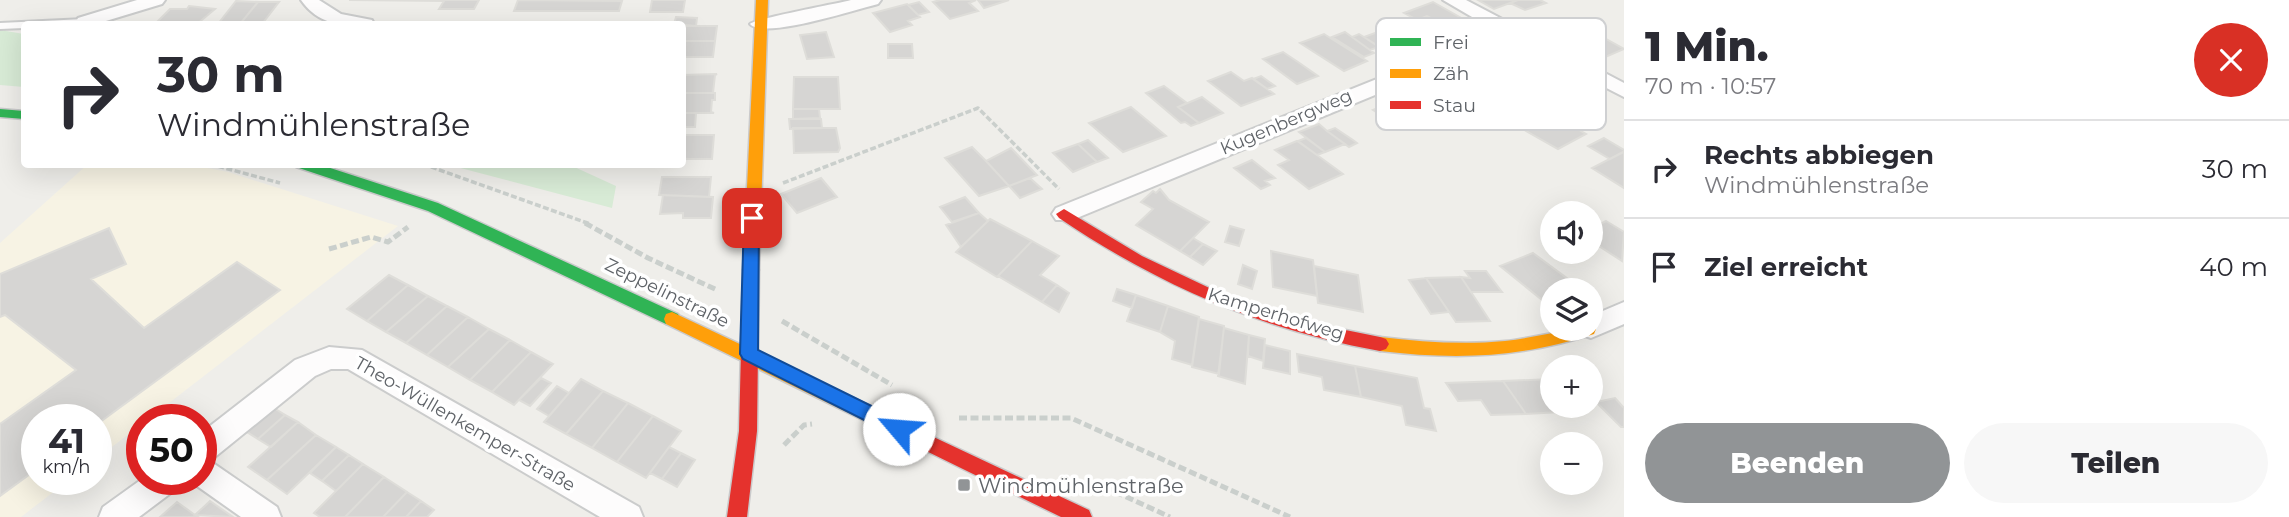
<!DOCTYPE html>
<html lang="de">
<meta charset="utf-8">
<style>
:root{--surface:#fff;--page:#f7f7f7;--text:#2b2b33;--muted:#7c7c81;--line:#e1e1e2;--accent:#919496}
body{margin:0;font-family:Montserrat,sans-serif;background:var(--page);color:var(--text);height:100vh;display:flex;flex-direction:column;font-size:26px;white-space:nowrap}
*{box-sizing:border-box;margin:0}
p{font-size:23px;color:var(--muted)}
.icon{flex:none;width:38px;height:38px;fill:none;stroke:currentColor;stroke-width:2;stroke-linecap:round;stroke-linejoin:round}
.map{position:relative;flex:1;overflow:hidden}
.panel{display:flex;flex-direction:column;background:var(--surface);width:665px}
.panel>*{flex:none}
.guide{position:absolute;left:21px;top:21px;width:665px;height:147px;border-radius:7px;box-shadow:0 7px 28px #0002;background:#fff;color:var(--text);overflow:hidden}
.tools{position:absolute;left:1540px;top:201px;display:grid;gap:14px}
.tools a{display:grid;place-items:center;width:63px;height:63px;border-radius:50%;background:var(--surface);box-shadow:0 7px 28px #0002;font-size:35px}
.speed{position:absolute;left:21px;top:404px;display:flex;gap:14px;font-size:35px;font-weight:700;text-align:center}
.speed>*{display:grid;place-content:center;width:91px;height:91px;border-radius:50%;background:var(--surface);box-shadow:0 7px 28px #0002;line-height:1}
.speed small{font-size:18px;font-weight:400}
.speed .limit{border:10px solid #d22;background:#fff;color:#111}
.pin{position:absolute;display:grid;place-items:center;width:60px;height:60px;color:#fff;margin:-30px;border-radius:14px;box-shadow:0 4px 10px #0006}
.me{position:absolute;width:77px;margin:-38px;rotate:297deg;stroke-linejoin:round;filter:drop-shadow(0 0 5px #0008)}
.turn{display:flex;align-items:center;gap:24px;height:147px;padding:0 21px;font-size:32px}
.turn .icon{width:91px;height:91px;stroke-width:2.5}
.turn b{display:block;font-size:49px;line-height:60px}
.round{display:grid;place-items:center;flex:none;width:74px;height:74px;border-radius:37px;background:var(--page)}
.head{display:flex;align-items:center;justify-content:space-between;height:119px;padding:0 21px}
h1{font-size:42px;font-weight:800;line-height:52px}
.button{display:flex;gap:14px;margin-top:auto;padding:14px 21px}
.button a{flex:1;height:80px;border-radius:42px;background:var(--accent);color:#fff;font-size:28px;font-weight:800;line-height:80px;text-align:center}
.button a+a{background:var(--page);color:var(--text)}
ul{padding:0;list-style:none}
li{display:flex;align-items:center;gap:21px;height:98px;padding:0 21px;border-top:2px solid var(--line)}
li div{flex:1}
li b{display:block;font-size:26px}
li em{font-style:normal}
main{display:flex;flex:1;min-height:0}
.map>svg:first-child{display:block}
.commercial{fill:#f7f3e4}
.green{fill:#d8ebd6}
.building{fill:#d6d5d3;stroke:#deddd9;stroke-width:2}
.lines{fill:none;stroke-linecap:round;stroke-linejoin:round}
.lane-casing{stroke:#cbcccc;stroke-width:4}
.street-casing{stroke:#cbcccc;stroke-width:4}
.fast-casing{stroke:#cacacb;stroke-width:3}
.slow-casing{stroke:#cacacb;stroke-width:3}
.jam-casing{stroke:#cacacb;stroke-width:3}
.path-far1{stroke:#cacfcc;stroke-width:3.5;stroke-dasharray:6 2.5;stroke-linecap:butt}
.path{stroke:#cacfcc;stroke-width:5;stroke-dasharray:8 3.5;stroke-linecap:butt}
.lane{fill:#fdfcfc;fill-rule:evenodd}
.street{fill:#fdfcfc;fill-rule:evenodd}
.fast{fill:#30b455;fill-rule:evenodd}
.slow{fill:#ff9f0a;fill-rule:evenodd}
.jam{fill:#e5322d;fill-rule:evenodd}
.route{fill:#1a73e8;stroke:#114b97;stroke-width:2}
.poi-dot{fill:#919496;stroke:#fff;stroke-width:2.5}
.labels{text-anchor:middle;dominant-baseline:central;stroke-width:7;stroke-linejoin:round;paint-order:stroke}
.street-label{font-size:18px;fill:#5f6368;stroke:#fff}
.near-poi-label{font-size:21px;fill:#5f6368;stroke:#fff;text-anchor:start}
.key{fill:#fff;stroke:#cfd0d2;stroke-width:2}
.key-label{font-size:19px;fill:#5f6368}
</style>
<main>
<div class="map">
<svg width="1624" height="517" viewBox="0 0 1624 517">
<rect width="100%" height="100%" fill="#efeeea"/>
<path class="commercial" d="M88,164L192,165L228,172L398,226L147,420H142V424L96,459V420H37V480H69L21,517H0V243Z"/>
<path class="green" d="M0,30L24,34V87L0,85Z
M449,165H570L616,186L612,208Z"/>
<path class="building" d="M349,0H479L474,9H439L444,1Z
M518,0L622,1L619,11H514Z
M652,0H685L683,12H650Z
M940,0H976L969,3L978,11L950,19L933,2Z
M978,0H1009L984,8Z
M1478,0H1518L1494,9Z
M1518,0H1540L1546,3L1525,10L1510,3Z
M236,1L258,2L240,24H218Z
M258,2H279L262,24H240Z
M919,2L929,12L918,15L908,5Z
M1433,2L1465,20L1460,22L1468,27L1457,31L1427,16L1417,20L1404,13Z
M907,4L920,17L908,21L912,25L890,32L873,13Z
M189,6L215,9L197,24H155L170,9H187Z
M676,17L697,18L696,26L674,24Z
M682,26H717L715,41H682Z
M1386,29L1404,37L1413,45L1391,54L1364,37Z
M826,32L834,57L807,59L800,35Z
M1345,32L1352,37L1374,53L1364,57L1332,37Z
M1324,34L1367,61L1344,71L1300,43Z
M1359,34L1364,37L1379,47L1370,50L1352,37Z
M1599,35L1624,49L1594,62L1568,48Z
M682,41H715L713,57H682Z
M888,44H912L913,58H888Z
M1283,52L1298,62L1318,76L1297,84L1263,59Z
M1231,72L1244,81L1252,78L1274,94L1241,106L1208,81Z
M717,74L715,75L713,93H682V75Z
M1261,76L1275,86L1267,89L1253,79Z
M794,77H838L840,109H793Z
M1164,86L1187,103L1178,107L1199,123L1191,126L1185,122L1181,123L1146,93Z
M682,93H715V100H712L711,112L714,113H682Z
M1202,97L1223,113L1199,123L1178,107Z
M1392,102L1394,103L1418,119L1399,127L1373,110Z
M1131,107L1166,136L1123,152L1089,123Z
M793,109H819L820,118L793,119Z
M1548,112L1586,134L1558,149L1519,127Z
M682,113H696L695,127H682Z
M789,119H821L822,128L790,129Z
M1319,124L1327,131L1345,144L1325,152L1299,132Z
M793,128H836L840,148L838,152L794,153Z
M1335,128L1353,140L1357,143L1349,147L1327,131Z
M682,135H714L712,159H682Z
M1306,138L1325,152L1317,155L1298,141Z
M1604,138L1624,150V152L1610,159L1588,146Z
M1088,140L1108,158L1097,162L1078,144Z
M1297,141L1317,155L1343,174L1309,189L1278,165L1289,160L1275,150Z
M1078,144L1097,162L1073,172L1053,153Z
M972,147L986,161L1009,186L979,196L945,158Z
M1011,148L1037,175L1009,186L986,161Z
M1623,152L1624,153V188L1592,168Z
M1252,160L1275,178L1265,181L1270,185L1261,189L1234,168Z
M662,177H711L709,197L659,195Z
M821,178L837,197L797,213L781,194Z
M1030,178L1042,189L1020,198L1009,186Z
M1160,189L1169,200L1209,222L1180,251L1136,225L1153,209L1141,202L1153,191L1156,193Z
M663,195L713,197L711,218H683V213L660,214Z
M965,197L979,213L952,222L940,207Z
M979,213L988,221L961,247L946,225Z
M990,219L1032,241L997,277L956,252Z
M1606,221L1624,232L1622,261L1591,241V229Z
M1230,226L1244,230L1239,246L1225,242Z
M109,228L126,264L91,279L144,328L237,262L280,290L96,425V420H37V469L0,496V424L76,370L5,315L0,317V274Z
M1193,238L1203,244L1190,257L1180,251Z
M1032,241L1059,256L1040,275L1057,285L1042,302L998,276Z
M1203,244L1217,251L1203,265L1190,257Z
M1271,251L1313,260L1317,296L1273,287Z
M1533,253L1583,290H1552V301L1547,304L1500,266Z
M1243,265L1257,271L1252,289L1238,284Z
M1314,266L1358,275L1363,312L1318,303Z
M1465,271H1486L1502,292H1471L1461,277L1470,278Z
M389,275L408,285L367,321L347,309Z
M1461,277L1471,292L1490,321L1456,322L1426,278Z
M1426,278L1449,312L1431,314L1409,280Z
M408,285L428,296L386,332L367,321Z
M1057,285L1069,293L1059,312L1042,302Z
M1117,289L1136,295L1132,308L1113,301Z
M1136,295L1168,306L1160,332L1127,321Z
M428,296L447,306L406,343L386,332Z
M447,306L468,317L427,355L406,343Z
M1168,306L1199,317L1192,365L1172,359L1175,341L1160,332Z
M468,317L489,329L448,367L427,355Z
M1199,319L1224,326L1219,374L1192,367Z
M1224,328L1249,335L1245,384L1218,376Z
M489,329L510,340L470,380L448,367Z
M1249,335L1265,339L1263,361L1248,356Z
M510,340L531,352L492,392L470,380Z
M1265,345L1290,351V374L1263,368Z
M531,352L553,364L514,405L492,392Z
M1297,354L1355,366L1361,397L1324,390L1322,377L1299,372Z
M1355,366L1417,378L1424,408L1430,409L1436,431L1406,425L1402,406L1361,397Z
M541,378L551,383L530,406L519,400Z
M581,379L603,391L566,434L544,422Z
M1552,379V400H1550L1559,412L1526,414L1503,381Z
M1503,381L1526,414L1491,415L1481,400L1458,401L1446,383Z
M557,386L569,393L549,416L537,409Z
M603,391L628,403L592,448L566,434Z
M1615,398L1624,408V427H1621L1596,402Z
M628,403L653,416L617,462L592,448Z
M274,408L285,415L258,439L247,432Z
M285,415L298,422L271,447L258,439Z
M653,416L681,431L646,478L617,462Z
M298,422L316,435L267,480L248,467Z
M316,435L336,447L287,494L267,480Z
M336,447L349,455L322,481L310,473Z
M669,447L681,453L662,479L650,473Z
M681,453L695,460L677,487L662,479Z
M349,455L363,464L336,491L322,481Z
M363,464L384,477L345,517H320L314,513Z
M384,477L407,492L383,517H345Z
M407,492L421,501L406,517H383Z
M210,501L233,517L195,515Z
M421,501L434,510L427,517H406Z
M177,502L195,515L198,517H160Z"/>
<g class="lines">
<g class="lane-casing">
<path id="lane" d="M85,19L88,20V24H24V28L0,29V23Z"/>
</g>
<g class="street-casing">
<path id="street" d="M137,0H165L162,4L96,24L76,22L78,18Z
M301,0H319L341,14L372,20L374,24C345,27 319,26 301,0Z
M851,0H881L878,4C857,9 763,40 750,24C753,19 836,4 851,0Z
M1443,0H1466L1624,83V97L1511,39L1072,220H1056L1052,214L1056,208L1496,31Z
M1624,302V324L1591,338L1582,335L1578,329H1591V316Z
M329,347L362,350L639,507L643,517H600L348,369H331L315,376L210,461L277,507L281,517H241L190,481L201,480V433L295,360Z
M142,479L179,480L175,490L139,517H99L103,507Z"/>
</g>
<g class="fast-casing">
<path id="fast" d="M0,109L24,111V119L0,117Z
M294,164H318L438,203L678,314L680,319L678,324H666L428,211L296,167Z"/>
</g>
<g class="slow-casing">
<path id="slow" d="M756,0H768L759,270L757,274H745L743,270Z
M672,312L930,434L932,440L930,446L923,448L916,446L666,324L664,319L666,314Z
M1591,323L1596,329L1594,334C1519,358 1457,360 1380,351L1374,349L1371,344L1374,339L1380,337C1422,342 1463,345 1505,341C1534,338 1561,329 1591,329Z"/>
</g>
<g class="jam-casing">
<path id="jam" d="M1064,209L1142,256L1220,293L1296,320L1380,337L1386,339L1389,344L1386,349L1380,351C1262,330 1158,285 1059,218L1056,214Z
M751,264L757,266L759,270L757,431L747,517H727L739,431L743,270L745,266Z
M923,432L1089,510L1092,517H1061L916,446L914,440L916,434Z"/>
</g>
<path class="path-far1" d="M210,164L280,183
M423,164L590,224
M783,183L978,108L1059,189"/>
<path class="path" d="M585,223L648,258L717,290
M329,249L371,237L388,242L408,227
M782,321L892,385
M959,418H1071L1290,517
M784,445L804,425L812,424
M1105,487L1170,517"/>
<use href="#lane" class="lane"/>
<use href="#street" class="street"/>
<use href="#fast" class="fast"/>
<use href="#slow" class="slow"/>
<use href="#jam" class="jam"/>
</g>
<path class="route" d="M752,213L759,218L758,350L906,423L908,429L906,434H892L743,359L740,354L744,218Z"/>
<rect class="poi-dot" x="957" y="478" width="14" height="14" rx="3.5"/>
<g class="labels">
<g class="street-label">
<text transform="translate(1286 122) rotate(-23)">Kugenbergweg</text>
<text transform="translate(667 293) rotate(26)">Zeppelinstraße</text>
<text transform="translate(1276 314) rotate(17)">Kamperhofweg</text>
<text transform="translate(465 424) rotate(30)">Theo-Wüllenkemper-Straße</text>
</g>
<g class="near-poi-label">
<text x="978" y="485">Windmühlenstraße</text>
</g>
</g>
<rect x="1376" y="18" width="230" height="112" rx="10" class="key"/>
<rect x="1390" y="38" width="31" height="8" fill="#30b455"/>
<rect x="1390" y="69" width="31" height="9" fill="#ff9f0a"/>
<rect x="1390" y="101" width="31" height="8" fill="#e5322d"/>
<g class="key-label">
<text x="1433" y="49">Frei</text>
<text x="1433" y="80">Zäh</text>
<text x="1433" y="112">Stau</text>
</g>
</svg>
<div class="tools">
<a><svg class="icon" aria-label="sound" viewBox="0 0 24 24"><path d="M4 9h4l5-4v14l-5-4H4zM17 9q2 3 0 6"/></svg></a>
<a><svg class="icon" aria-label="layers" viewBox="0 0 24 24"><path d="M12 4l9 5-9 5-9-5zM3 14l9 5 9-5"/></svg></a>
<a>+</a>
<a>−</a>
</div>
<div class="speed"><div>41<small>km/h</small></div><div class="limit">50</div></div>
<div class="pin" style="left:752px;top:218px;background:#d93025"><svg class="icon" aria-label="arrive" viewBox="0 0 24 24"><path d="M6 21V4h12l-3 4 3 4H6"/></svg></div>
<svg class="me" style="left:899px;top:429px" viewBox="-20 -20 40 40"><circle r="19" fill="#fff"/><path d="M0-13L10 11 0 6-10 11z" fill="#1a73e8"/></svg>
<div class="guide">
<div class="turn"><svg class="icon" aria-label="right" viewBox="0 0 24 24"><path d="M7 20v-9h11M14 6l5 5-5 5"/></svg><div><b>30 m</b>Windmühlenstraße</div></div>
</div>
</div>
<section class="panel">
<div class="head"><div><h1>1 Min.</h1><p>70 m · 10:57</p></div><a class="round" style="background:#d93025;color:#fff"><svg class="icon" aria-label="close" viewBox="0 0 24 24"><path d="M6 6l12 12M18 6L6 18"/></svg></a></div>
<ul>
<li><svg class="icon" aria-label="right" viewBox="0 0 24 24"><path d="M7 20v-9h11M14 6l5 5-5 5"/></svg><div><b>Rechts abbiegen</b><p>Windmühlenstraße</p></div><em>30 m</em></li>
<li><svg class="icon" aria-label="arrive" viewBox="0 0 24 24"><path d="M6 21V4h12l-3 4 3 4H6"/></svg><div><b>Ziel erreicht</b></div><em>40 m</em></li>
</ul>
<div class="button"><a>Beenden</a><a>Teilen</a></div>
</section>
</main>
